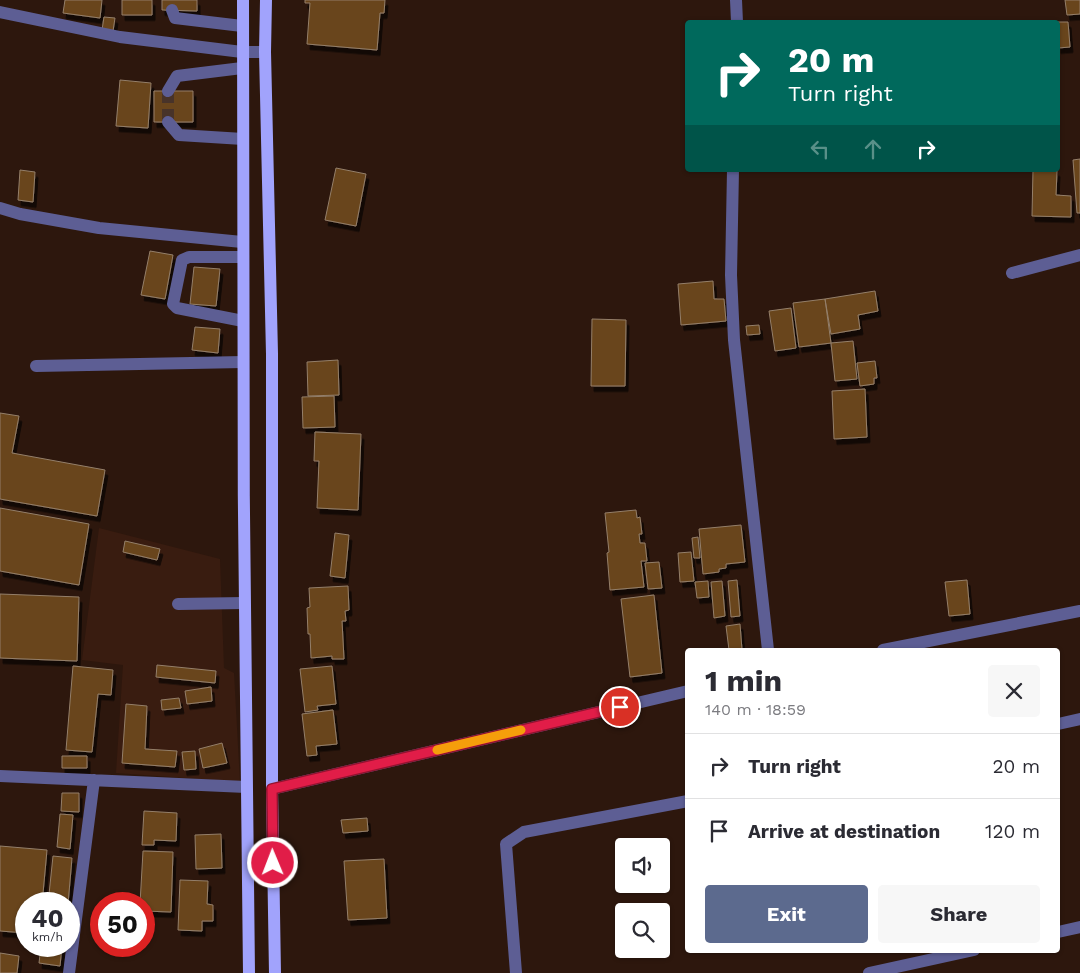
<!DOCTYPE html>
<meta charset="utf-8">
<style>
:root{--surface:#fff;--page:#f7f7f7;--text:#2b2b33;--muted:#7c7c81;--line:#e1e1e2;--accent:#5c6a8e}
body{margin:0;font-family:"Work Sans",sans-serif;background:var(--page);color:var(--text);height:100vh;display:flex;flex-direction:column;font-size:19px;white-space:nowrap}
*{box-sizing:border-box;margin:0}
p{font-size:16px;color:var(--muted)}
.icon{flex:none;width:28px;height:28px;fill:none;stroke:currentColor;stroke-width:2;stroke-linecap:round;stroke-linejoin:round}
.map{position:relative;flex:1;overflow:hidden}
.details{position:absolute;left:685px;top:648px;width:375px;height:305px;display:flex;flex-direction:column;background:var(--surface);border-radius:5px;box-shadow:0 1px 4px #0004}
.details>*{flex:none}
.hud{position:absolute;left:685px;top:20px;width:375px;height:152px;border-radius:5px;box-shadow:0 1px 4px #0004;background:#00695c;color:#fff;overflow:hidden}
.buttons{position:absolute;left:615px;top:838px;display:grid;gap:10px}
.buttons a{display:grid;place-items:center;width:55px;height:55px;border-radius:5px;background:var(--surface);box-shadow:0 1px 4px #0004;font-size:25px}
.speed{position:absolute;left:15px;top:892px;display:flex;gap:10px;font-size:25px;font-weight:700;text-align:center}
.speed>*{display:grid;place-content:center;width:65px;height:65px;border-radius:50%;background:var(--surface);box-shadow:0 1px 4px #0004;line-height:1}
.speed small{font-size:12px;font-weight:400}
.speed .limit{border:8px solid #d22;background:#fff;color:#111}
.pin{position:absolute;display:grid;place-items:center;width:42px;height:42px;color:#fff;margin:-21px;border:2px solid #fff;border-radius:50%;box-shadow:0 1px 5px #0007}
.me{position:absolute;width:55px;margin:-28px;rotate:359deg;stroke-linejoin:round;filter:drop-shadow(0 0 4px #0008)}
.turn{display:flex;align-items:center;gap:18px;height:105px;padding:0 20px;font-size:22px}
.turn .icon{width:65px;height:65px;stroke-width:2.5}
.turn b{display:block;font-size:35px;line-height:42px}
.lanes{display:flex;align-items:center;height:48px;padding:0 20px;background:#0003;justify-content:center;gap:25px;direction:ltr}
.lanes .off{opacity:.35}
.round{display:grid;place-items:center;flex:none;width:52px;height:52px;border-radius:5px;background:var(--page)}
.summary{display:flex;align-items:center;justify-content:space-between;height:85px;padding:0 20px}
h1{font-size:30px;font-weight:700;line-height:38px}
.button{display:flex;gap:10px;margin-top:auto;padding:10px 20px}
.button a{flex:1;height:58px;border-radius:5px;background:var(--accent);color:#fff;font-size:20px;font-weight:700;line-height:58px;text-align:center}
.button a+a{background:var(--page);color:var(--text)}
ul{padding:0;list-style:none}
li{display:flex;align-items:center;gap:15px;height:65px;padding:0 20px;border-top:1px solid var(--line)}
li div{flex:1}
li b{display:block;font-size:19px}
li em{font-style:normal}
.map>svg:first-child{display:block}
.built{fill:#391c10}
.building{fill:#69451a;stroke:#947f6a;filter:url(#shadow)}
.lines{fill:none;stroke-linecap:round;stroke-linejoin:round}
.minor-tunnel{stroke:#483329;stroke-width:12;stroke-dasharray:12 6;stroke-linecap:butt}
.minor{stroke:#5d5e94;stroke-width:12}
.major{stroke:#a1a3fc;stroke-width:12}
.route-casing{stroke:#92132f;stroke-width:12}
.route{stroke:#e11d48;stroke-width:9}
.slow{stroke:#f59e0b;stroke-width:9}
</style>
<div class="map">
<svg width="1080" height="973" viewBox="0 0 1080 973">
<defs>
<filter id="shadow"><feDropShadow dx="3" dy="5.5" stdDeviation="0" flood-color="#0009"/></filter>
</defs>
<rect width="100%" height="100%" fill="#2d170d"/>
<path class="built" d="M99,528L220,559L224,668L234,673L240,782L116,773L123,665L82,660Z"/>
<path class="building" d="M65,0H102L100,18L63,13Z
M122,0H152V15H122Z
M162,0H197V11L162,10Z
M305,0H385L384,13H380L377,50L307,44L310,3H305Z
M1065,0H1080V14L1067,15Z
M104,17L115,18L113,31L102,30Z
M1056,22H1068L1070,47L1058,48V22Z
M120,80L151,83L148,128L116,126Z
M154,91H193V122H154Z
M1080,159V213H1077L1073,160Z
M336,168L366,174L356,226L325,220Z
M20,170L35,172L33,202L18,200Z
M1033,170L1057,171L1056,195L1071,196V217L1032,216Z
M150,251L173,255L165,299L141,295Z
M194,267L220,269L216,306L190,304Z
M713,281L714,299H724L726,321L681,325L678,284Z
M875,291L878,311L858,315L860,329L831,334L825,299Z
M825,299L831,343L799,347L793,303Z
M791,308L796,348L775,351L769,311Z
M592,319L626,320L625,386H591Z
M759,325L760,334L747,335L746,326Z
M195,327L220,329L218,353L192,350Z
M853,341L857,379L835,381L831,343Z
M338,360L339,395L308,396L307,362Z
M875,361L877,378H874V384L860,386L857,363Z
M865,389L867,437L834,439L832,391Z
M334,396L335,427L303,428L302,397Z
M0,413L19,416L12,453L105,470L97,516L0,499Z
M315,432L361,434L358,510L317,508L319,461H314Z
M0,508L89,524L79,585L0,571Z
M636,510L637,518L640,517L642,534H639L640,543H645L647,561H641L644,587L610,590L607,553L609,552L605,513Z
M741,525L745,562L726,564V568L719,569V572L703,574L699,529Z
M335,533L349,535L345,578L330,576Z
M698,537L700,558H694L692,538Z
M125,541L160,549L157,560L123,552Z
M691,552L694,581L680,582L678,553Z
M659,562L662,588L648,589L645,563Z
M737,580L740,616L731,617L728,581Z
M967,580L970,614L949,616L945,582Z
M708,581L709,597L697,598L695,582Z
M722,581L725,616L714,618L711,582Z
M348,586L349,610L345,611L346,621H342L344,659H332V656L311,658L310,634H308L307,608L310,607L309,588Z
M0,594L79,597L77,661L0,658Z
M654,595L662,673L630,677L621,599Z
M740,624L742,650H729L726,626Z
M157,665L216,671L215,683L156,677Z
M73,666L113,670L111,695L98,694L92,752L66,750Z
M332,666L336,704L317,706L318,710L305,712L300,669Z
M211,687L212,701L187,704L185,691Z
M179,698L181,708L162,710L161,700Z
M126,704L147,706L145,749L177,751L175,767L122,763Z
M333,710L337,744L316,746L317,755L307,756L302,714Z
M222,743L227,763L203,768L199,749Z
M195,751L196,769L184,770L182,752Z
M62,756H87V768H62Z
M62,793H79V812L61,811Z
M144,811L177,813L176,841L154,840V845H142Z
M60,814L73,815L70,849L57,847Z
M367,818L368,831L343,833L341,820Z
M221,834L222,868L196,869L195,835Z
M0,846L47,850L42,904H26V933L0,931Z
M143,851L173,852L171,912L144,911V904H140Z
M53,856L72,858L68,904H48Z
M384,859L387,918L348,920L344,861Z
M180,880L208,881L207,904L213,905V921H202V931L178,930Z
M41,946H62L60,966L39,963Z
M0,953L19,956L17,973H0Z"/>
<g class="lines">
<path class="minor-tunnel" d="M168,91V122"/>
<path class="minor" d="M736,0L737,22
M172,10L175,18L242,26
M0,12L120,37L242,52H265
M168,91L177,76L242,68
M168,122L179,135L243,139
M733,170L731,275L734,340L768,650
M0,208L20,214L99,228L242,242
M242,257H189L182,260L173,304L177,308L243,321
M1012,273L1080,255
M36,366L243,362
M178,604L244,603
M883,650L1080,611
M1058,724L1080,719
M0,776L246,787
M272,789L688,691
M1058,932L1080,927
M69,973L94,780
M516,973L506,844L524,832L688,801
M869,973L974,950"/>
<path class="major" d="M243,0C242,324 244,649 249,973
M266,0L265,52L272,354V789L275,973"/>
</g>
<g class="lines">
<g class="route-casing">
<path id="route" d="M273,863L272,789L620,707"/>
</g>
<use href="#route" class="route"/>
<path class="slow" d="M437,750L521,730"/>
</g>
</svg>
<div class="buttons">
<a><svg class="icon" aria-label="sound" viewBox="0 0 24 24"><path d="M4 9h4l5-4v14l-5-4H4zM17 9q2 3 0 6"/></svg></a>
<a><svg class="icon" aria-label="search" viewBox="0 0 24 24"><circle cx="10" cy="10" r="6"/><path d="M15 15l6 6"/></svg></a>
</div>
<div class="speed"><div>40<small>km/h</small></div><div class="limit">50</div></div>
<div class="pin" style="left:620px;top:707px;background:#d93025"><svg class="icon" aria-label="arrive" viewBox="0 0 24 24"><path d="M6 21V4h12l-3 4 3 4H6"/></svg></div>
<svg class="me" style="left:273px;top:863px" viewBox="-20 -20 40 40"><circle r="17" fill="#e11d48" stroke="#fff" stroke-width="3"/><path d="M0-11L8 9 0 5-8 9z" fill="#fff"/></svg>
<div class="hud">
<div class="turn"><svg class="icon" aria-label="right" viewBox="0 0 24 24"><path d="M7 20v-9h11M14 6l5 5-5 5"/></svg><div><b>20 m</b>Turn right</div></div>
<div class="lanes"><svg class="icon off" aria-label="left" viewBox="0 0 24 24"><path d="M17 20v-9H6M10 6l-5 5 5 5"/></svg><svg class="icon off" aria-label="ahead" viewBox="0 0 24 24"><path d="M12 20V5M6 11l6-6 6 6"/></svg><svg class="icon" aria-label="right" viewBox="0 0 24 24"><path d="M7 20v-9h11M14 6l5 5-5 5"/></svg></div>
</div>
<section class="details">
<div class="summary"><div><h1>1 min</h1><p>140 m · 18:59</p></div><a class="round"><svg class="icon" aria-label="close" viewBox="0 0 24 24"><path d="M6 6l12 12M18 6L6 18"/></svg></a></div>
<ul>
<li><svg class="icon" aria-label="right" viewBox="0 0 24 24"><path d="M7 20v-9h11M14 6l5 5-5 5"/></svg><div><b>Turn right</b></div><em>20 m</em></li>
<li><svg class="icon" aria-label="arrive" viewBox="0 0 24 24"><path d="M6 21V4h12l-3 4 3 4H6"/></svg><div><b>Arrive at destination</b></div><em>120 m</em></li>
</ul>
<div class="button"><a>Exit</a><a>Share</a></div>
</section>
</div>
